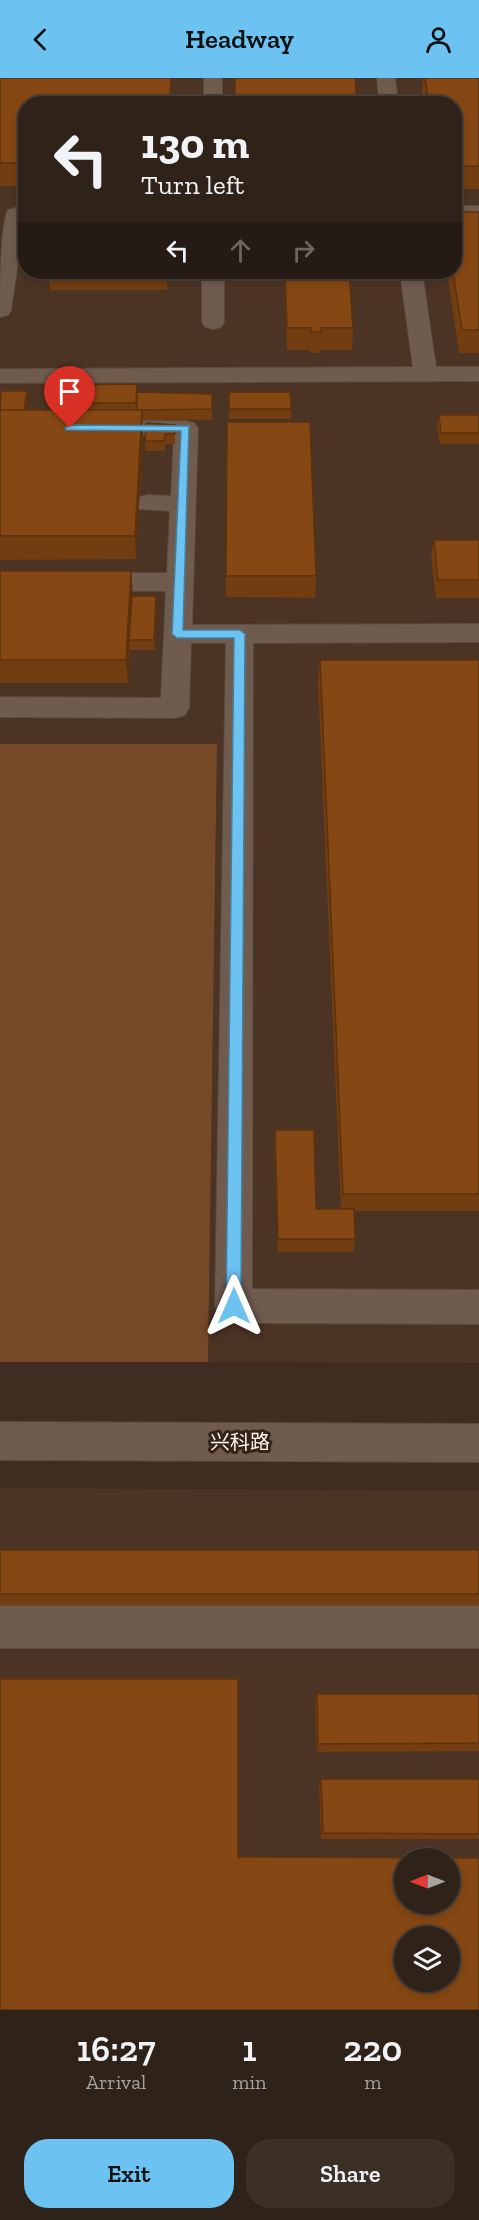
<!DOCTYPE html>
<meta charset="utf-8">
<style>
:root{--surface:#2f2219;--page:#3b2f26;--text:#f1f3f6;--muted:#a7a4a2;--line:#4a3f38;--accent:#6cc3f2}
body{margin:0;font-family:"Zilla Slab","Noto Sans SC",serif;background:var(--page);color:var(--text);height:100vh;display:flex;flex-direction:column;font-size:22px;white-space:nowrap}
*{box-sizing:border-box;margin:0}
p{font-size:20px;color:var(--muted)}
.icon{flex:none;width:33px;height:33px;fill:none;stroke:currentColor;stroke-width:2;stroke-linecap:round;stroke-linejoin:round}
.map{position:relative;height:1932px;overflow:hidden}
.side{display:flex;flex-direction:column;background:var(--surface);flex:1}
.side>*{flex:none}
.guide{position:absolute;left:18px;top:18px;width:444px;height:183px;border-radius:24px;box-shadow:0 3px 9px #0003,0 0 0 2px var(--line);background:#2f2219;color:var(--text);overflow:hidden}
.needle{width:39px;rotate:270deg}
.controls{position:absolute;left:394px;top:1770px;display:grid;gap:12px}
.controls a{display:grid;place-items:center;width:66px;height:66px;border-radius:50%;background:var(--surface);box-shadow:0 3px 9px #0003,0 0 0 2px var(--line);font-size:30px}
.pin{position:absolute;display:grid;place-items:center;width:51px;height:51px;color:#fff;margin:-62px -26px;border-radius:50% 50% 50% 0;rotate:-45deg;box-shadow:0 0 6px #0007}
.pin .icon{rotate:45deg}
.me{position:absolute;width:66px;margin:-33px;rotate:0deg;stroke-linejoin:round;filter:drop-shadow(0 0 4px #0008)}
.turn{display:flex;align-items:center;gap:21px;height:126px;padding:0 24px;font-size:27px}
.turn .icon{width:78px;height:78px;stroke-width:2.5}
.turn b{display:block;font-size:42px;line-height:51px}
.lanes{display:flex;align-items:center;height:57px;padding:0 24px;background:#0003;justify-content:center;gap:30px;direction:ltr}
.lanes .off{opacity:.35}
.eta{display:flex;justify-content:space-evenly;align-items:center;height:102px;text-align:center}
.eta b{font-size:36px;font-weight:600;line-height:42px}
.action{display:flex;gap:12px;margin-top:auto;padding:12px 24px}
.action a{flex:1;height:69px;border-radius:24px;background:var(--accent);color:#111;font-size:24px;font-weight:600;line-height:69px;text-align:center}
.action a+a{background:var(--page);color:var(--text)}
header{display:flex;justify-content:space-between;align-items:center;height:78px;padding:0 24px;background:var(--accent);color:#111;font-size:27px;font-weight:600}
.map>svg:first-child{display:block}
.built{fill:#4c3424;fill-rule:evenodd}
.green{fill:#764929}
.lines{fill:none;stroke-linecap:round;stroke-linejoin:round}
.minor-casing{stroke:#594a3f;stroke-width:2}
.minor{fill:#705c4f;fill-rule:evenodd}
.wall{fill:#723d10}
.shaded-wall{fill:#5d320d}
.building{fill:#854713;stroke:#5d320d;stroke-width:1.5;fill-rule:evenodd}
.route{fill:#6cc3f2;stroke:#467f9d;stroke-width:1.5}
.labels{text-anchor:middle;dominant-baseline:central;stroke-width:6;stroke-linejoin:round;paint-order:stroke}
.street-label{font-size:20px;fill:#fef2ea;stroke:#342317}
</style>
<header><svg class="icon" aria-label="back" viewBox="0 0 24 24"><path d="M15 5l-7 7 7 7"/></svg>Headway<svg class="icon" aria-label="person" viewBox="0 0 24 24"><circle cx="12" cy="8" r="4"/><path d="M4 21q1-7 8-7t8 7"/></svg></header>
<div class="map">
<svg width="479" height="1932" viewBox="0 0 479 1932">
<rect width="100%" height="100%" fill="#3f2d21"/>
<path class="built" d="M0,0H479V1285L208,1284L217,666H0ZM26,26H454V194H26Z
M0,1410L479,1413V1932H0ZM405,1780H450V1826H405ZM405,1858H450V1904H405Z"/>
<path class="green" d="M0,666H217L208,1284H0Z"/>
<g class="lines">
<g class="minor-casing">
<path id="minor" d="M204,0H222V26H204Z
M377,0H395L398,26H379Z
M454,128H479V140H454Z
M15,130L22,132L25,136L11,232L8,237L0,239C0,214 0,150 8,132Z
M202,194H224V244L221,249L213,251L205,249L202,244Z
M400,194H422L436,289H479V303L0,305V291L413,289Z
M98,343H186L194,345L198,350L192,547L479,546V564L253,565L252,1211L479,1212V1246L233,1245L220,1240L215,1228L226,565H191L189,630L185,637L175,640L0,639V619L161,620L166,513H0V495H167L170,433L139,431L136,425L139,419L148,417L171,418L174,357H98L90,355L86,350L90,345Z
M0,1344L479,1346V1384L0,1382Z
M0,1528H479V1570H0Z"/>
</g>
<use href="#minor" class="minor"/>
</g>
<path class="wall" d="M0,0H171V26H26V108H0Z
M423,0H479V111H454V26H423L422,13Z
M479,134V275H459L447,194H454Z
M48,194H168L167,212H50Z
M284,194H349L353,250L352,272H320V275H310V272H287Z
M137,306V314L212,316V342H142L143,356L136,481L0,482V318L27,313L28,323L27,332H53L52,325Z
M229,314L291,331V341H229Z
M439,337H479V366H440L437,347Z
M175,347V366H165V373H145V363Z
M434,462H479V520H436L431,479Z
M0,493L133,518L157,528L155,572H130L128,605H0Z
M226,498H316L315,520L226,519Z
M320,582H479V1133H354L355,1161L353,1174H278L274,1066L275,1052L316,1131H341L318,604Z
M0,1472H479V1527H0Z
M317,1616H479V1673L317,1674L315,1625Z
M321,1701H479V1761H321L319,1707Z"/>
<path class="shaded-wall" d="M171,0V26H169Z
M167,194H168L167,212Z
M27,313L28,323L26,343L24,333Z
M142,332L143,356L136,481L135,458Z
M131,493L133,516L131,562H129L130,572L128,605L126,582Z
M156,518L157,528L155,572L154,562Z"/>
<path class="building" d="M0,0H171L169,26H26V85H0Z
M235,0H355L357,26H235Z
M425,0H479V88H454V26H429Z
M454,134H479V252H462L453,194H454Z
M285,194H349L353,250H321V254H311V250H287Z
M137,306L136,325H52L54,307Z
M1,313H27L24,332H0Z
M137,314L212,316V331L137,332Z
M229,314H290L291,331H229Z
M0,332H142L135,458H0Z
M439,337H479V355H441Z
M227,344H310L316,498H226Z
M146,345L175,347V356H165L164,363H145Z
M434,462H479V502H438Z
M0,493H131L126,582H0Z
M132,518H156L154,562H129Z
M320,582H479V1116H343Z
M275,1052H314L316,1131H354L355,1161H278Z
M0,1472H479V1516H0Z
M0,1601H238V1779L479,1780V1932H0ZM405,1780H450V1826H405ZM405,1858H450V1904H405Z
M317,1616H479V1665L318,1666Z
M321,1701H479V1756L323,1755Z"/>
<path class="route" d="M70,347L189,348L183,552H240L245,556L241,1228L239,1233L234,1235L228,1233L226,1228L234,560H177L172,556L181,353L66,352L65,350Z"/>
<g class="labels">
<g class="street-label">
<text x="240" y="1364">兴科路</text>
</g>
</g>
</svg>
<div class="controls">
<a><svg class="needle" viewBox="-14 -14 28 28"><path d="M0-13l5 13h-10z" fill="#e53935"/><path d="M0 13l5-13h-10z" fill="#a7a4a2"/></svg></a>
<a><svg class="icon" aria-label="layers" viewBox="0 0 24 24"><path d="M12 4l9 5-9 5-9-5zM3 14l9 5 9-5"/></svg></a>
</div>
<div class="pin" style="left:70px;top:350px;background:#d93025"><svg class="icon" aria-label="arrive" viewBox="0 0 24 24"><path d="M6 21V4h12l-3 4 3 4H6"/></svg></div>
<svg class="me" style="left:234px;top:1228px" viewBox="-20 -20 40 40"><path d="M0-17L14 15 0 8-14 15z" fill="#6cc3f2" stroke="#fff" stroke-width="4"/></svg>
<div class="guide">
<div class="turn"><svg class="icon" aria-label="left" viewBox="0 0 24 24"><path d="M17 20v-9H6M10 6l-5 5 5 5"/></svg><div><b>130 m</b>Turn left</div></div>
<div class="lanes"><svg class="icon" aria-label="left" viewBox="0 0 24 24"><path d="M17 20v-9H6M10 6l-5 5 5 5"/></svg><svg class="icon off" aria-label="ahead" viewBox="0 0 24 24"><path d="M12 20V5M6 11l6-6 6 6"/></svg><svg class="icon off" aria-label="right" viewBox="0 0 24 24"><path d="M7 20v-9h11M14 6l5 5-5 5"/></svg></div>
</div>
</div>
<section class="side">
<div class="eta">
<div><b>16:27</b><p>Arrival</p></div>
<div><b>1</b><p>min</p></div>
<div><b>220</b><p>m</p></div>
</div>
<div class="action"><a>Exit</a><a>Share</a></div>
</section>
